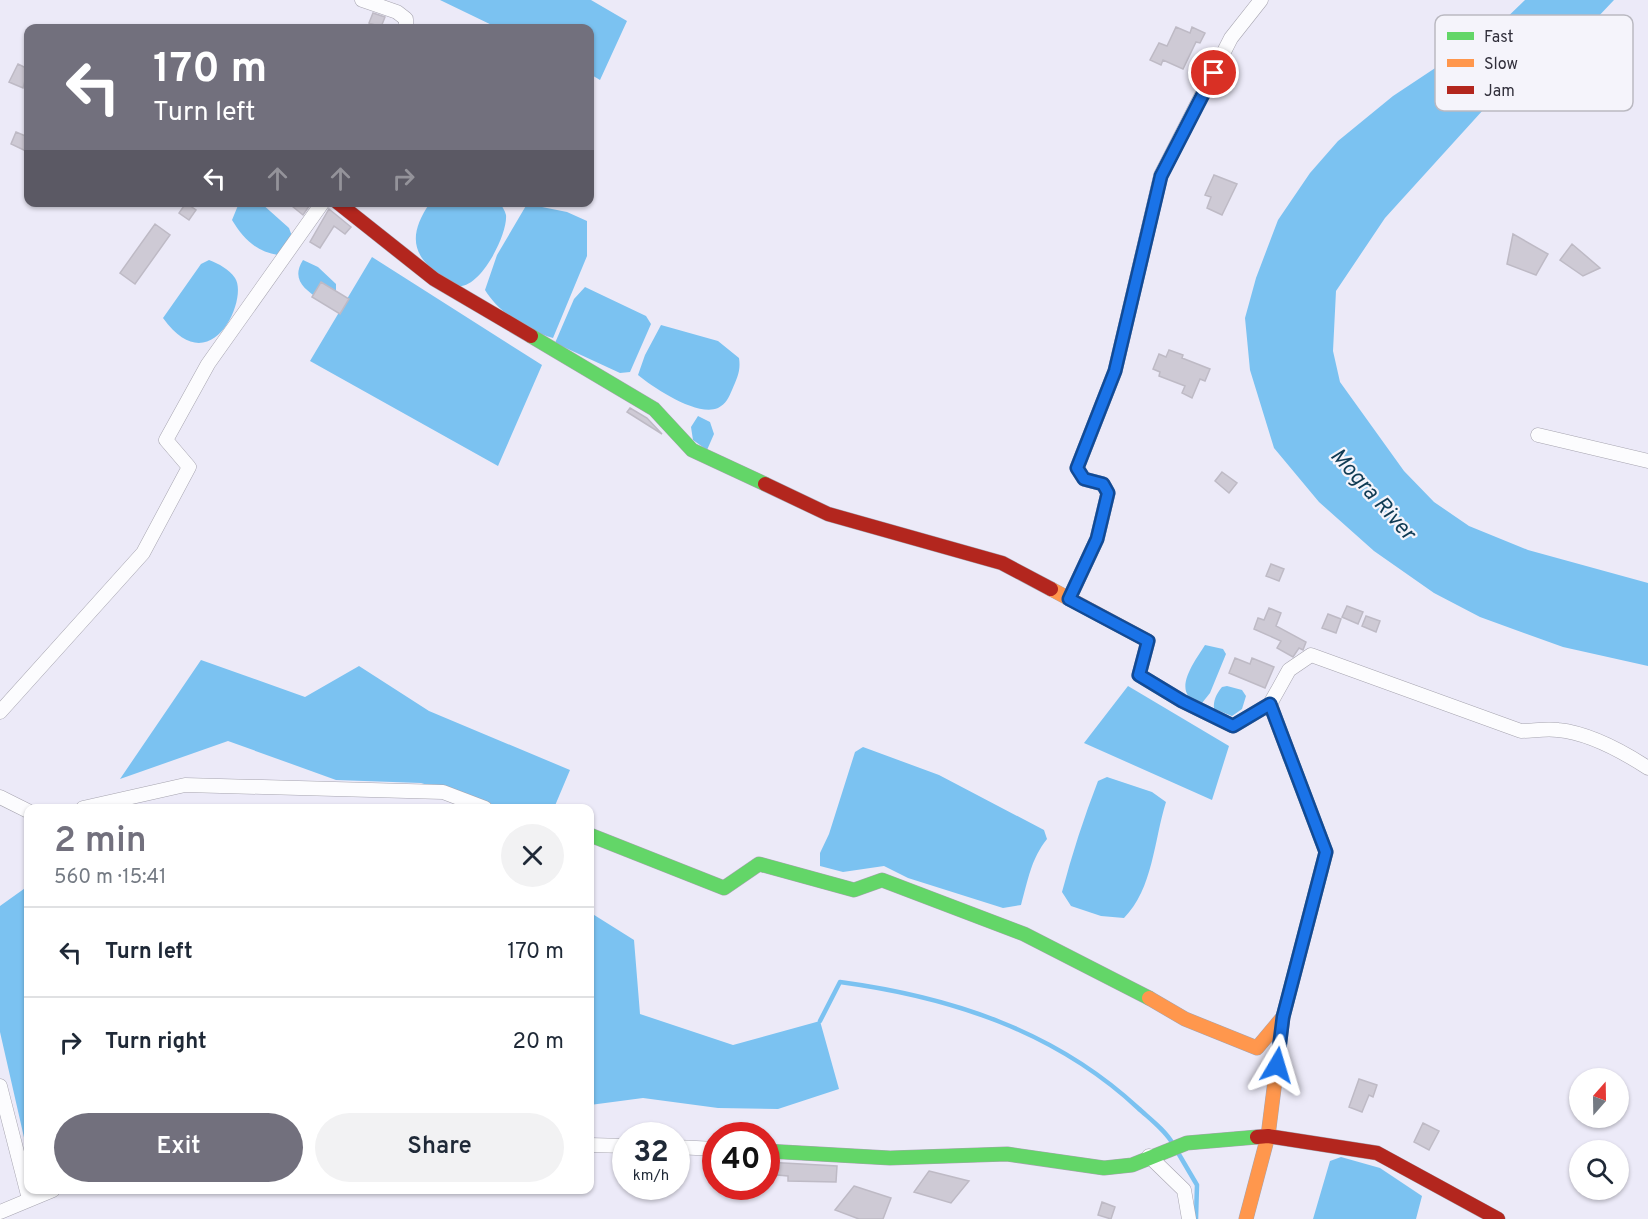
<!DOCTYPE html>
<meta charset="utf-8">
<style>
:root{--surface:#fff;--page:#f2f2f3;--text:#1f2937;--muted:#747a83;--line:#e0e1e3;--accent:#72707d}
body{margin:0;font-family:Overpass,sans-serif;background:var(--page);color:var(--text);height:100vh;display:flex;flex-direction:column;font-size:22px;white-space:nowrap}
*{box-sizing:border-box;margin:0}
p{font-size:20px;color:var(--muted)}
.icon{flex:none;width:33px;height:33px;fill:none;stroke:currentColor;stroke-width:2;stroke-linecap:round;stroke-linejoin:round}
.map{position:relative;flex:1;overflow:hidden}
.panel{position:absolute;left:24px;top:804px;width:570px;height:390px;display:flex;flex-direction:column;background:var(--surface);border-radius:12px;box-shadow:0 2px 4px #0004}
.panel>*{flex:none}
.top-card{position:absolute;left:24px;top:24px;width:570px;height:183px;border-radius:12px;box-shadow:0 2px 4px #0004;background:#72707d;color:#fff;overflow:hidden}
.needle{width:39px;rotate:20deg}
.fabs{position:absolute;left:1569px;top:1068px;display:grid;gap:12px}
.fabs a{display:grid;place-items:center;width:60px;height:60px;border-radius:50%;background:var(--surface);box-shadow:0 2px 4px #0004;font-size:30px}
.speed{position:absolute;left:612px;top:1122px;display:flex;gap:12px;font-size:30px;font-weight:700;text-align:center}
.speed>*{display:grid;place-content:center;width:78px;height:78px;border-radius:50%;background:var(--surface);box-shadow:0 2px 4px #0004;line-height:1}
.speed small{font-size:15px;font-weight:400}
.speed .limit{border:9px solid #d22;background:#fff;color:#111}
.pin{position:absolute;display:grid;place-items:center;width:51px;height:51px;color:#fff;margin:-26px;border:3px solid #fff;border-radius:50%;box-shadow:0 2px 6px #0007}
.me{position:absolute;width:66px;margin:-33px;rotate:7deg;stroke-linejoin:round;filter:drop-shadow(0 0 4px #0008)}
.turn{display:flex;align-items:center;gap:21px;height:126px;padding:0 30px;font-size:27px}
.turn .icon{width:78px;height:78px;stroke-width:2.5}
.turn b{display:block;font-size:42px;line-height:51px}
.lanes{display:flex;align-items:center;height:57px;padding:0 30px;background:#0003;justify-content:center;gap:30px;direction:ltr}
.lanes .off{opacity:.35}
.round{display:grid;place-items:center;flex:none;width:63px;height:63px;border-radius:32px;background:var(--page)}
.summary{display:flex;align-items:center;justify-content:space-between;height:102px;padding:0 30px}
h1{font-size:36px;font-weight:600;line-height:45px;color:var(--accent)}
.action{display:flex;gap:12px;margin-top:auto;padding:12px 30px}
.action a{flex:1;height:69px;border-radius:36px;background:var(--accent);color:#fff;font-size:24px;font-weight:600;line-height:69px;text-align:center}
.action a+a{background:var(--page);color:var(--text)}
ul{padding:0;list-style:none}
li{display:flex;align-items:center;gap:18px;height:90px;padding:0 30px;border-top:2px solid var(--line)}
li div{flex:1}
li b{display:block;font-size:22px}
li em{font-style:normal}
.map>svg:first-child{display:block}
.water{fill:#7bc2f1}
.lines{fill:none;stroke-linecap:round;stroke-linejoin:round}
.stream{stroke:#7bc2f1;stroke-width:4.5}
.building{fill:#cecad5;stroke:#bebac5;stroke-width:1.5}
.street-casing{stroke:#a6a4af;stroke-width:15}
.fast-casing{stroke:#a6a4af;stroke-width:15}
.slow-casing{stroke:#a6a4af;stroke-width:15}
.jam-casing{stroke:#a6a4af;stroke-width:15}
.street{stroke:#fcfcfe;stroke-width:14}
.fast{stroke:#63d668;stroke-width:14}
.slow{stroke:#ff974d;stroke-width:14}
.jam{stroke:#b3261e;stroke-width:14}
.route-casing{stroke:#114b97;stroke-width:15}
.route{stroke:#1a73e8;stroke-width:10}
.labels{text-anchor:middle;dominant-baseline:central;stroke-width:4.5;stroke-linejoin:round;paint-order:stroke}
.water-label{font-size:22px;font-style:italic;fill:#0f3b54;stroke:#f5f4fb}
.key{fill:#f5f4fb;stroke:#bab9c1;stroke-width:1.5}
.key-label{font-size:16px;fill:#312f3b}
</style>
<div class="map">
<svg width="1648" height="1219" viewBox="0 0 1648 1219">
<rect width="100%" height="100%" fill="#eceaf8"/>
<path class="water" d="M440,0H591L627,21L600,80L590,74V28H498Z
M1525,0H1614L1577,39L1503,88L1385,218L1336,291L1333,351L1340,382L1404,471L1434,502L1469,526L1528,550L1648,583V666L1563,647L1480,617L1434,593L1374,551L1319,502L1274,448L1250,370L1245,318L1256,278L1278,220L1310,173L1338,141L1393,96L1497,27Z
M239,203H261L289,228L293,239L278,255C256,252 243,238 232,220Z
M430,203H500C502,206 505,211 506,215C508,234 480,290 457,286C452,285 446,279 442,276C410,256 409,233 430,203Z
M527,204L567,212L587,221V256L553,338C527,330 499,313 485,290L497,255Z
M372,257L542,365L498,466L310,361Z
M209,260C219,264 229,269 235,278C249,298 211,385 163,318L201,264Z
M303,260L318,267L336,284V292L319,299C304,289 291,279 303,260Z
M585,287L646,316L651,324L630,372L620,373L555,343L574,299Z
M661,325L718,341L739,358C741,371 737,378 732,390C729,397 726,404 718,408C697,417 654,388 638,375L645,355Z
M698,416L710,422L714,434L707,450L693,440L691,427Z
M1205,645L1223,649L1226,654L1210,693L1202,703C1168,696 1195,661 1205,645Z
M201,660L305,697L359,666L429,711L570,770L554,808H505L421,783L336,780L228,741L120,779Z
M1128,686L1229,746L1212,800L1084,743Z
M1227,686L1242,690L1246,696L1242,709L1232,716L1214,709C1213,700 1217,693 1222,687Z
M863,747L939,775L1044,830L1047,839C1031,859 1028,880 1021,905L1003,908L908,878L884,866L843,872L820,866V853L829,834L855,752Z
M1107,777L1152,792L1166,802C1154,840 1153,889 1124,918L1101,916L1071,906L1062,892C1072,854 1084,817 1098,781Z
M28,886V1155L0,1032V906Z
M590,907L591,913L634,940L640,1014L733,1045L820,1021L839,1089L778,1109L718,1108L643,1098L590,1105Z
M1341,1157L1380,1168L1422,1196L1416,1219H1313L1330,1161Z"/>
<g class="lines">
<path class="stream" d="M820,1021L840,982C951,997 1055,1031 1138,1108C1150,1119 1165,1130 1173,1144
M1177,1151L1197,1185L1196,1219"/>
</g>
<path class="building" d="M373,13L385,17L381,27L369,23Z
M1176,27L1190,33L1192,27L1205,33L1200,43L1196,42L1183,69L1163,60L1161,65L1150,60L1159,43L1167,46Z
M18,64L28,69L23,88L9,82Z
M16,132L28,137V152L11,144Z
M1214,175L1237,184L1222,215L1207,208L1211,197L1205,195Z
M287,202H312L303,215Z
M186,203L196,210L189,220L179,213Z
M329,209L351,227L345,234L334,226L320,248L310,242Z
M155,224L170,235L135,284L120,273Z
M1513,234L1548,254L1536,275L1507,264Z
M1572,244L1600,268L1583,276L1560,260Z
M321,282L349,299L340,314L312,297Z
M1169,350L1183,355L1182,358L1210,369L1205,381L1200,379L1192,398L1182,393L1185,386L1159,376L1160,372L1153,369L1159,354L1166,357Z
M630,408L647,418L662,434L627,412Z
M1222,472L1237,483L1229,493L1215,481Z
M1271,564L1284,569L1279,581L1266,576Z
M1347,606L1363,612L1358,624L1342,617Z
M1269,608L1281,613L1276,626L1306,642L1303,650L1299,648L1293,657L1277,648L1281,641L1254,629L1258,618L1264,620Z
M1328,614L1341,619L1336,633L1322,628Z
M1366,616L1380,621L1376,632L1362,626Z
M1235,658L1250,664L1252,658L1274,667L1265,688L1229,673Z
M1359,1079L1377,1085L1373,1097L1369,1095L1362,1112L1349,1107Z
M1423,1123L1439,1131L1429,1150L1414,1142Z
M766,1162L837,1166L836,1182L788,1181V1176L766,1174Z
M929,1171L969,1181L951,1203L914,1192Z
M854,1186L891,1198L883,1219H859L835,1210Z
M1102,1202L1115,1207L1111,1219L1098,1215Z"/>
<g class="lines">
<g class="street-casing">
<path id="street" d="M362,0L397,12L406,19V28
M1538,435L1648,461
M1069,599L1097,539L1108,493L1103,484L1084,479L1077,468L1115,371L1161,175L1231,38L1261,0
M1270,704L1289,670L1311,655L1521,731C1533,731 1546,728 1558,730C1589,733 1622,751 1648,768
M0,712L143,553L189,467L166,440L208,364L323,202
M0,797L28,811
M83,808L185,785L443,792L485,808
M0,1086L29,1199
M590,1145L626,1146
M676,1147L716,1149
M1149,1156L1184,1190L1189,1219
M0,1212L53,1190"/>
</g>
<g class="fast-casing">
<path id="fast" d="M531,336L654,409L692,450L765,484
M590,835L724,888L759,864L854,890L882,880L1024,934L1149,998
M1283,1017L1326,852L1290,757
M766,1151L890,1158L1007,1154L1104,1168L1132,1165L1187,1143L1257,1137"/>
</g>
<g class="slow-casing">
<path id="slow" d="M1051,589L1148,641L1139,675L1182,701L1233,726L1270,704L1290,757
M1149,998L1185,1019L1257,1048L1283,1017L1268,1136L1246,1219"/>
</g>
<g class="jam-casing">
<path id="jam" d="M337,202L434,279L531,336
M765,484L828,514L1002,563L1051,589
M1257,1137L1268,1136L1377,1153L1498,1219"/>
</g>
<use href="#street" class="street"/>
<use href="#fast" class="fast"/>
<use href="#slow" class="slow"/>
<use href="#jam" class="jam"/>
</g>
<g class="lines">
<g class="route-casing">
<path id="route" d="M1214,73L1161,176L1115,371L1077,468L1084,479L1103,484L1108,493L1097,539L1069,599L1148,641L1139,675L1182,701L1233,726L1270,704L1326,852L1283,1017L1277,1065"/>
</g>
<use href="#route" class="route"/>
</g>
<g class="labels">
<g class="water-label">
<text transform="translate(1372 495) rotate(48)">Mogra River</text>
</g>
</g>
<rect x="1435" y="15" width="198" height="96" rx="9" class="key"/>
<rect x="1447" y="32" width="27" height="8" fill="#63d668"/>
<rect x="1447" y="59" width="27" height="8" fill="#ff974d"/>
<rect x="1447" y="86" width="27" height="8" fill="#b3261e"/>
<g class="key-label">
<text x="1484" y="42">Fast</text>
<text x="1484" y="69">Slow</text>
<text x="1484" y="96">Jam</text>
</g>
</svg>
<div class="fabs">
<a><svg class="needle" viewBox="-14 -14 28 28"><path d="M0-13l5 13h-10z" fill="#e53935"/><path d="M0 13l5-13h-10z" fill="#747a83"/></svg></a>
<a><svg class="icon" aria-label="search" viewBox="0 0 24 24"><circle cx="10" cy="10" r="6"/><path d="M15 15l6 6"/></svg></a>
</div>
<div class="speed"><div>32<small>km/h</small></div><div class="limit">40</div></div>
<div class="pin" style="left:1214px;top:73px;background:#d93025"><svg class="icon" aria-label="arrive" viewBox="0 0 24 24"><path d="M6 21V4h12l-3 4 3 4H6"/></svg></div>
<svg class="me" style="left:1277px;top:1065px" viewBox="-20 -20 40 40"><path d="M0-17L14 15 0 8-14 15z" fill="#1a73e8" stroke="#fff" stroke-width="4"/></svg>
<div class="top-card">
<div class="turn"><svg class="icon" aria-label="left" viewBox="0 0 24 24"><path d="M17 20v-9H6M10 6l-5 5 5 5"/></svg><div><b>170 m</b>Turn left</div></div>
<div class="lanes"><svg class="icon" aria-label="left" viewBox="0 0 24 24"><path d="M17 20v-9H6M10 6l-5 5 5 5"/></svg><svg class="icon off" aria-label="ahead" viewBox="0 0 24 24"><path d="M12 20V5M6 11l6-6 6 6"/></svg><svg class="icon off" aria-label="ahead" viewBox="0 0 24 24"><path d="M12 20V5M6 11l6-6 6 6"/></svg><svg class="icon off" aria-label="right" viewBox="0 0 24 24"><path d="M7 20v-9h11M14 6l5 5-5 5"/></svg></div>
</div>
<section class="panel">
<div class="summary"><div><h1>2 min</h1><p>560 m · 15:41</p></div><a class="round"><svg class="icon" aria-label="close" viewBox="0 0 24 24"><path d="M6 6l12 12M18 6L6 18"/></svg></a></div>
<ul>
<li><svg class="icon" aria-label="left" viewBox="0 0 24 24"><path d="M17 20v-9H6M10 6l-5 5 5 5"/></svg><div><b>Turn left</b></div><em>170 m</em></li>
<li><svg class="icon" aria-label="right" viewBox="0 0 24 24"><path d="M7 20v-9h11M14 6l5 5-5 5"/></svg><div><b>Turn right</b></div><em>20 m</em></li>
</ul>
<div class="action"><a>Exit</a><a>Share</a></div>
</section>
</div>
